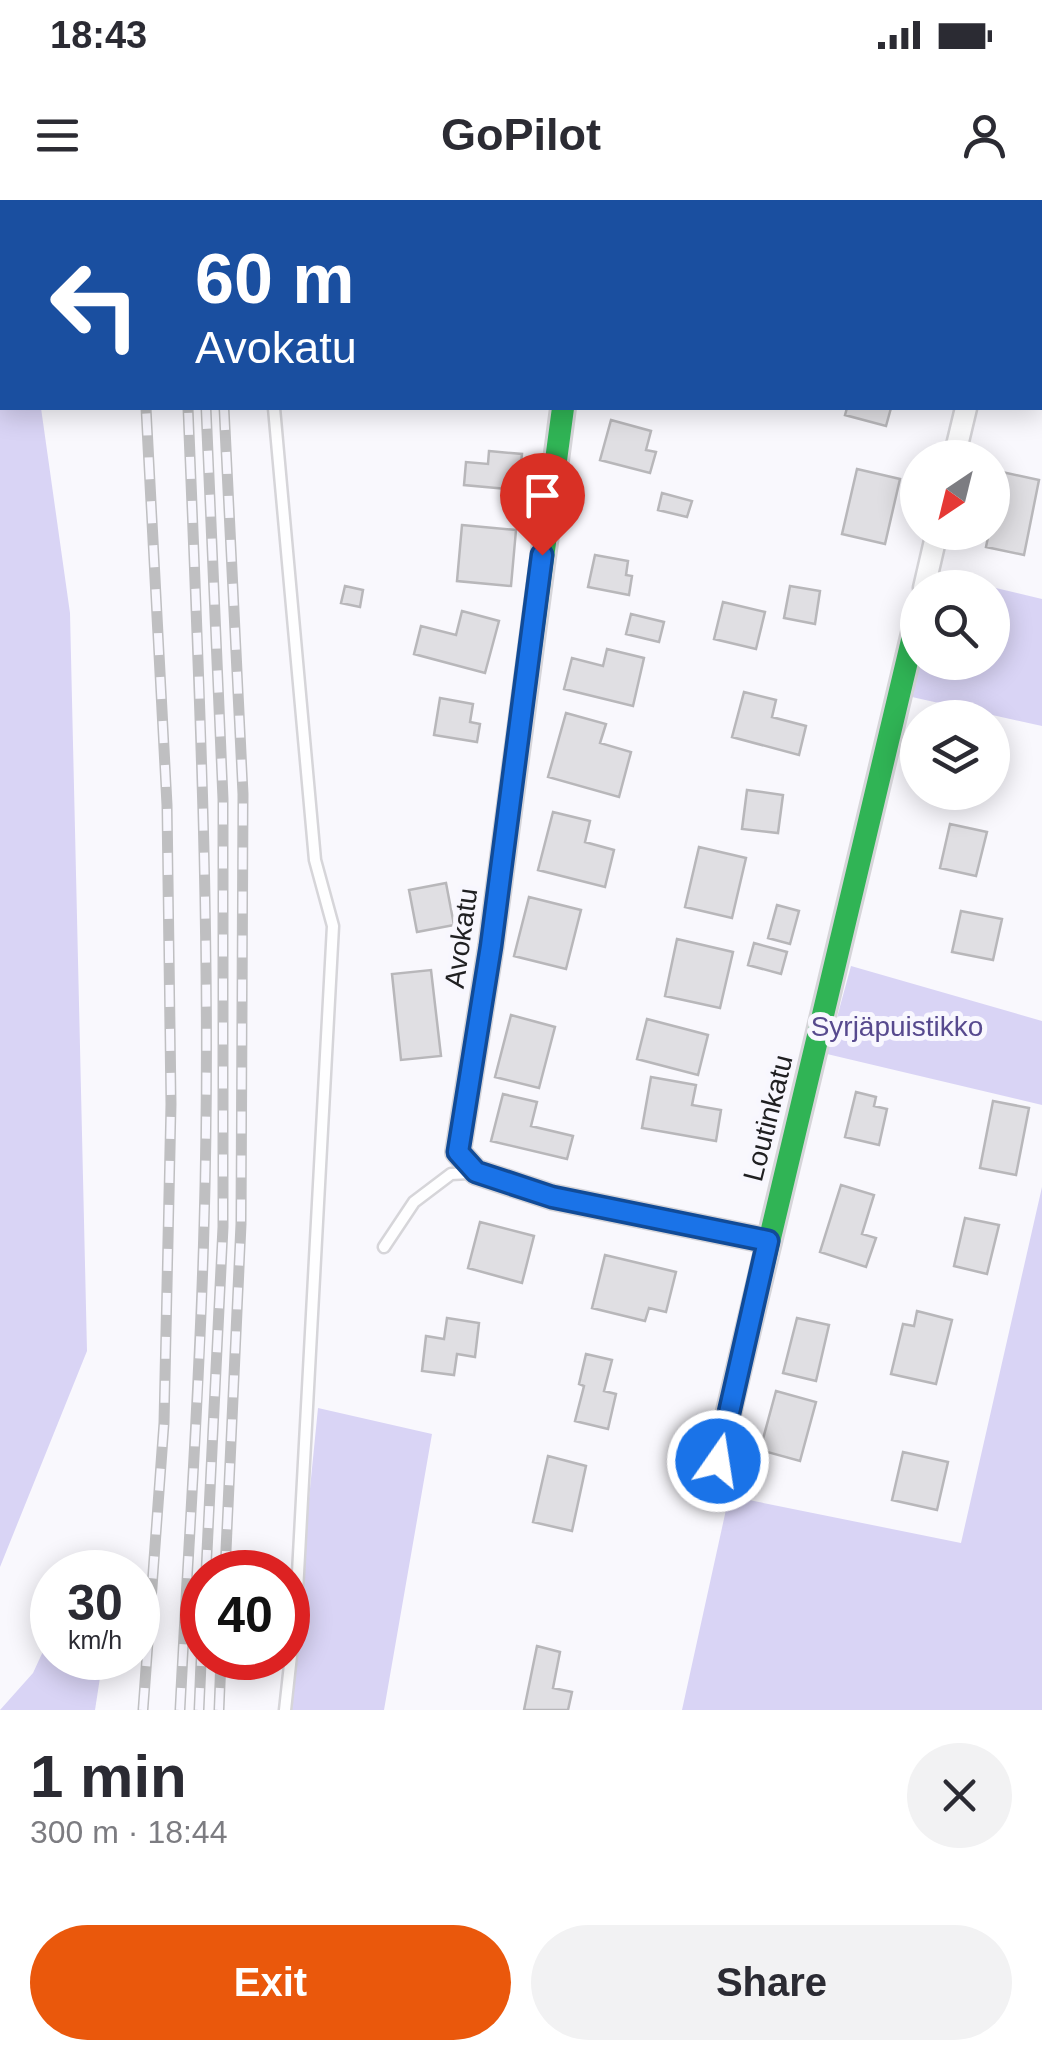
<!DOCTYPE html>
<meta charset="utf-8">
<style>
:root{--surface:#fff;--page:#f2f2f3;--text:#2b2b33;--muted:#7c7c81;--accent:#ea580c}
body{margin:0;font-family:Arial,sans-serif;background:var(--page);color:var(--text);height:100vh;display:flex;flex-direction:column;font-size:38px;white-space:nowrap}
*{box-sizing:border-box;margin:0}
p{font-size:32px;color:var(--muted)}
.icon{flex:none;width:55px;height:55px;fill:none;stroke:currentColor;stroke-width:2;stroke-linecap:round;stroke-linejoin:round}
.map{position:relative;height:1510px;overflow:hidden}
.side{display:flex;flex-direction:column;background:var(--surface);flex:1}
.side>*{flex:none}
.banner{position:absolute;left:0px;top:0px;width:1042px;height:210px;box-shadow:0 5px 25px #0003;background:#1a4fa0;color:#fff;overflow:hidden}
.needle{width:65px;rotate:215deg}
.tools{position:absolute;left:900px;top:240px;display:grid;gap:20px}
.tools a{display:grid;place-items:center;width:110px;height:110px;border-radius:50%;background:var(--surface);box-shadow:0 5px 25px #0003;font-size:50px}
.speed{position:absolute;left:30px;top:1350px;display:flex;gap:20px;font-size:50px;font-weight:700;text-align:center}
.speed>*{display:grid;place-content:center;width:130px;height:130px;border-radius:50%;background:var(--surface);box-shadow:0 5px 25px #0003;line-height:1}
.speed small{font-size:25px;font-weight:400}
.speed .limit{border:15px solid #d22;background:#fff;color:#111}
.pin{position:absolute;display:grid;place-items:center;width:85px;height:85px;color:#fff;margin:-102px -42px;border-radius:50% 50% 50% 0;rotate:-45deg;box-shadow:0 0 10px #0007}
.pin .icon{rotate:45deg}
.me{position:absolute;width:110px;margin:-55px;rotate:13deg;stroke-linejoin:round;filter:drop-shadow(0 0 8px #0008)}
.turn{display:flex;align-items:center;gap:35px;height:210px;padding:0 30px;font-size:45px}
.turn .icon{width:130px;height:130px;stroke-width:2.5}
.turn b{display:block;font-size:70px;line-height:85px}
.round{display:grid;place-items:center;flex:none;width:105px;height:105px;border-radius:52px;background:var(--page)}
.overview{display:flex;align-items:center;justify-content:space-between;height:170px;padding:0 30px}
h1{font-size:60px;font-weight:600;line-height:75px}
.primary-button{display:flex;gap:20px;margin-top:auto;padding:20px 30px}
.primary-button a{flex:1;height:115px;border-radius:60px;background:var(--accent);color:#fff;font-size:40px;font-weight:600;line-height:115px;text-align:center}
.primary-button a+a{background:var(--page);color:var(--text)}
.status{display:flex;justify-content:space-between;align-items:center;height:70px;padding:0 50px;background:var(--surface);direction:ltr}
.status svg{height:28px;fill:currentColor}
header{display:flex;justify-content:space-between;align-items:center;height:130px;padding:0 30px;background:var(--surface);font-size:45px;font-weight:600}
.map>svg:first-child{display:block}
.forest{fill:#d9d4f5}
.building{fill:#e0dfe3;stroke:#b8b7ba;stroke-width:2.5}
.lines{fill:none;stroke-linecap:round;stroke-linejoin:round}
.lane-casing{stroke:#d6d5d9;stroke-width:15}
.street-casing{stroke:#d6d5d9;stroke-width:25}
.fast-casing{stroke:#d6d5d9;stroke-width:28}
.lane{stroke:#fefeff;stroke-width:10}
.street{stroke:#fefeff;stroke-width:20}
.fast{stroke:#30b455;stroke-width:22}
.rail-casing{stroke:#bfbfc1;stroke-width:11}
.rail{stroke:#f8f7fe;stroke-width:8;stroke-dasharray:22;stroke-linecap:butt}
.route-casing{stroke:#114b97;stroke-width:25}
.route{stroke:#1a73e8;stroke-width:18}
.labels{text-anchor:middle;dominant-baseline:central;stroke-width:10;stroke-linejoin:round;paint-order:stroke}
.street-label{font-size:28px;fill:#202022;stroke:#f8f7fe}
.park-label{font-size:28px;fill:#574a8e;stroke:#f8f7fe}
</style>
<div class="status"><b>18:43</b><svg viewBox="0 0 49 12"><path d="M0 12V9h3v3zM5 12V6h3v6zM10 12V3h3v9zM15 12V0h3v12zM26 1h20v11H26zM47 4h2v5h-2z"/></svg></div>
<header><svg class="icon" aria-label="menu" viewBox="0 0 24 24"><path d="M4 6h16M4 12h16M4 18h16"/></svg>GoPilot<svg class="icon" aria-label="person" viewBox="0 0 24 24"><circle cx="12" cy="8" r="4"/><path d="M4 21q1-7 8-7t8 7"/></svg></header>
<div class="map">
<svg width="1042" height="1510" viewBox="0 0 1042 1510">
<rect width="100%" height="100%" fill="#f9f8fd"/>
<path class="forest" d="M0,0H11V2H2V208H41L70,413L87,1151L0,1367Z
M941,375L1042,399V526L912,497L920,463L992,462V388L938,387Z
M851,766L1042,821V905L827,854Z
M1042,987V1510H682L729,1296L961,1343Z
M318,1208L432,1234L384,1510H288Z
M52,1432V1458H103L95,1510H0L33,1473Z"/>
<path class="building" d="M847,208H891L886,226L845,215Z
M611,220L651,231L646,250L656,252L650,273L600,260Z
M489,251L522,254L518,290L464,285L466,262L488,264Z
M857,269L900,279L885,344L842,334Z
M1002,272L1039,280L1024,355L986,347L989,332H992V317Z
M662,293L692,301L687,317L658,310Z
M462,325L516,330L511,386L457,381Z
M595,355L628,361L626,375L632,376L629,395L588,387Z
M345,386L363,390L360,407L341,403Z
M790,386L820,391L815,424L784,418Z
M723,402L765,412L756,449L714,439Z
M462,411L499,421L485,473L414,454L421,426L456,435Z
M631,414L664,422L659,442L626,434Z
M607,449L644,458L633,506L564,489L572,458L603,466Z
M744,492L776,500L772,517L806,526L799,555L732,537Z
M440,498L473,504L470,522L480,524L477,542L434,535Z
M566,513L606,524L600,543L631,552L619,597L548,577Z
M747,590L783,595L778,633L742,629Z
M553,612L590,621L585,642L614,650L605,687L538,670Z
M950,624L987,632L976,676L940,668Z
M699,647L746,658L732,718L685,707Z
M446,683L454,725L417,732L409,690Z
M529,697L581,710L566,769L514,756Z
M777,705L799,711L790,744L768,738Z
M961,711L1002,719L993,760L952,752Z
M677,739L733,752L720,808L665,796Z
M754,743L787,752L781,774L748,765Z
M431,770L441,856L401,860L392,774Z
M511,815L555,827L539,888L495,877Z
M647,819L708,835L698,875L637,859Z
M651,877L696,885L692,905L721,910L716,941L642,928Z
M856,892L876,897L874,906L887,909L879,945L845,937Z
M503,894L537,902L531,926L573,936L567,959L491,941Z
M993,901L1029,908L1016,975L980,968Z
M841,985L874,995L862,1034L876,1038L866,1067L820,1052Z
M965,1018L999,1025L987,1074L954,1066Z
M480,1022L534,1036L522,1083L468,1068Z
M605,1055L676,1072L666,1112L649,1108L645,1121L592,1108Z
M917,1111L952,1120L936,1184L891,1174L903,1124L914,1126Z
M447,1118L479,1123L475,1157L457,1154L454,1175L422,1171L426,1136L444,1139Z
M797,1118L829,1125L816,1181L783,1173Z
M586,1154L612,1160L604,1191L616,1194L608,1229L575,1221L584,1186L579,1184Z
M776,1191L816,1202L800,1261L760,1250Z
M903,1252L948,1262L937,1310L892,1300Z
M548,1256L586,1266L572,1331L533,1322Z
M537,1446L560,1452L553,1488L572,1492L568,1510H524Z"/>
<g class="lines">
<g class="lane-casing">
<path id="lane" d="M256,0V2
M274,208L315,660L333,726L296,1410L285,1510
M384,1047L414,1002L451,974L469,973"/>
</g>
<g class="street-casing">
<path id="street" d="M568,0L579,2
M1011,2L1012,0
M1040,114H1042
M954,258L966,208
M924,388L937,332"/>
</g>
<g class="fast-casing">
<path id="fast" d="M563,208L491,746L458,952L476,972L552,997L768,1041
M717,1261L918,415"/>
</g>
<use href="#lane" class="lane"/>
<use href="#street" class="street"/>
<use href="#fast" class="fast"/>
<g class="rail-casing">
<path id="rail" d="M135,0L136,2
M180,0V2
M197,0V2
M214,0L215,2
M224,208L243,594L241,1024L225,1372
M206,1372L223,1027V599L206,208
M143,1510L164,1223L171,904L167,605L146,208
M180,1510C188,1349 200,1187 204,1026C212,753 199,480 188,208
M199,1510L202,1439
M219,1510L221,1458"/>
</g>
<use href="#rail" class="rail"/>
</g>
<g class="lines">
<g class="route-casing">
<path id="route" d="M542,355L491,746L458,952L476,972L552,997L768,1041L718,1261"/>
</g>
<use href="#route" class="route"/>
</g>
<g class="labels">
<g class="street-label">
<text transform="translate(461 738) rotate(-82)">Avokatu</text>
<text transform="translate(768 918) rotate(-76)">Loutinkatu</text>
</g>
<g class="park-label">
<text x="897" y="826">Syrjäpuistikko</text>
</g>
</g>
</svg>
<div class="tools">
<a><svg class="needle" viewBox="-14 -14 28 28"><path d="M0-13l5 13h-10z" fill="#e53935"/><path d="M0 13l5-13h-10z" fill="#7c7c81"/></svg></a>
<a><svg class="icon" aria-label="search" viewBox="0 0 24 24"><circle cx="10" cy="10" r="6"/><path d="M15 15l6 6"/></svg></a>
<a><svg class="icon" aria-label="layers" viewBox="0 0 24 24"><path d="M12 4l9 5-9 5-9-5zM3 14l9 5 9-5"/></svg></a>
</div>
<div class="speed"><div>30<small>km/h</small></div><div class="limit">40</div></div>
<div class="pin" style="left:542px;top:355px;background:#d93025"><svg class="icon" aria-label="arrive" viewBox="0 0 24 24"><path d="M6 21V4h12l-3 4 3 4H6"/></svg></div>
<svg class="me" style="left:718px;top:1261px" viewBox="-20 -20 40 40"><circle r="17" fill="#1a73e8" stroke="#fff" stroke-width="3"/><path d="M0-11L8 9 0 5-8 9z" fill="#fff"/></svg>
<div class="banner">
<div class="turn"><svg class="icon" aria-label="left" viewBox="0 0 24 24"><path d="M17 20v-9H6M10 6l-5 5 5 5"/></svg><div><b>60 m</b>Avokatu</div></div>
</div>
</div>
<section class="side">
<div class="overview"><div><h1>1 min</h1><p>300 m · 18:44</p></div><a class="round"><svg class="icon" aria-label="close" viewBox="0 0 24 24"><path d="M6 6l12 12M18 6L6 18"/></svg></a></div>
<div class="primary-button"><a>Exit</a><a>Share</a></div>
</section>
